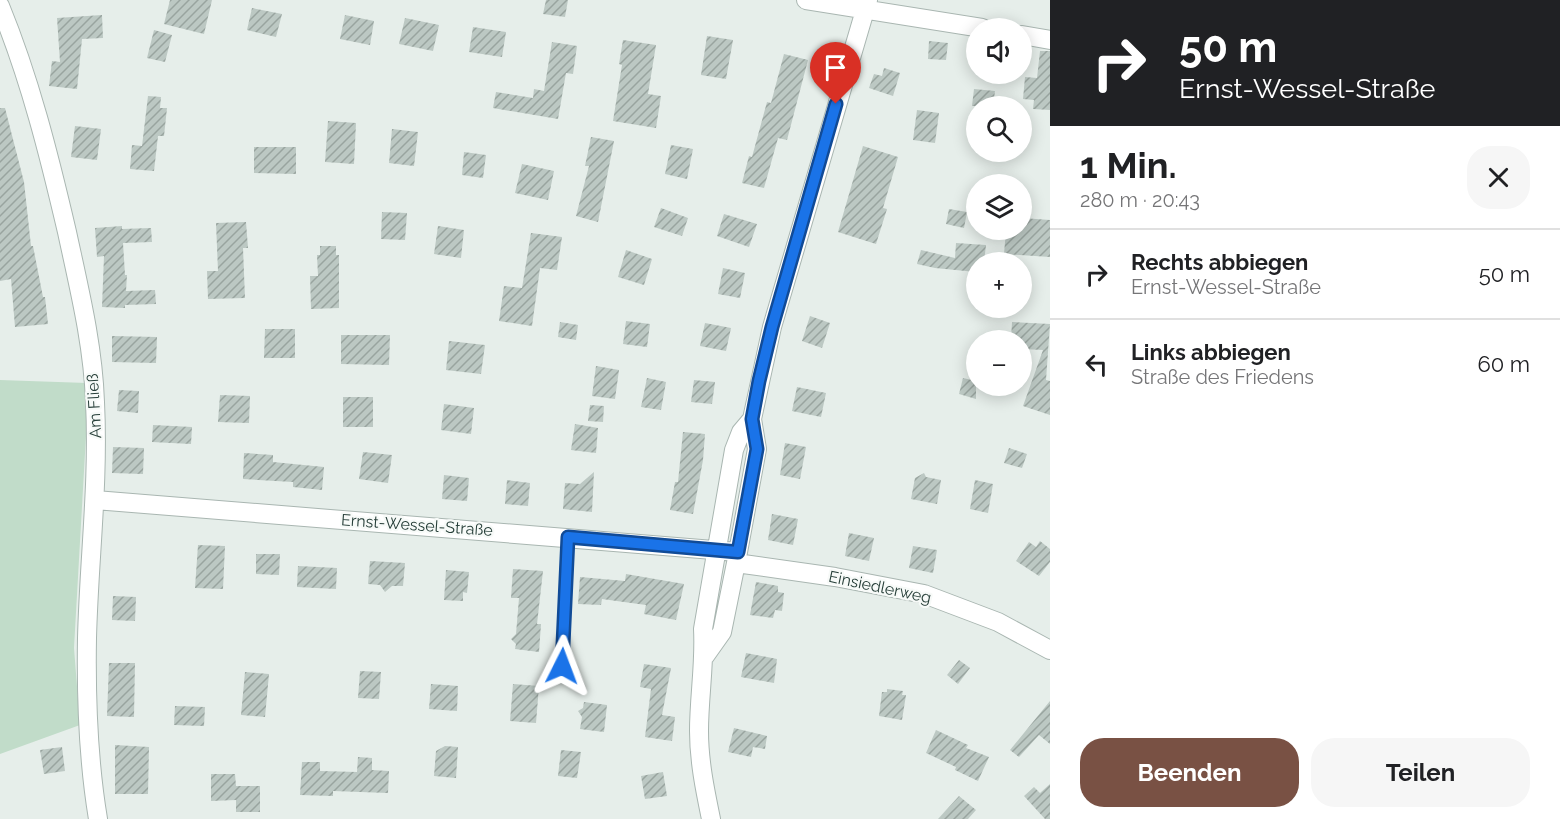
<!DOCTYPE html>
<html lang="de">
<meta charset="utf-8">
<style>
:root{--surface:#fff;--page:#f6f6f6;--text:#202124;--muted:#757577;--line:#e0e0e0;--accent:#795144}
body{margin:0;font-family:Raleway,sans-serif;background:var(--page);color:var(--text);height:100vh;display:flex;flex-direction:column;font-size:22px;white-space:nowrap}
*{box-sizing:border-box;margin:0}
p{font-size:20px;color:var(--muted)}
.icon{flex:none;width:33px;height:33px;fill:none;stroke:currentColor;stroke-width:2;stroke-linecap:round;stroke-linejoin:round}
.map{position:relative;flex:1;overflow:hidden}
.drawer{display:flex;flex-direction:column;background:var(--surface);width:510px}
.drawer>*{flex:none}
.top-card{background:#202124;color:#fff;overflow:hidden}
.tools{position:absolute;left:966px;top:18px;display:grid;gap:12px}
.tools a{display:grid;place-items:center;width:66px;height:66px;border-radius:50%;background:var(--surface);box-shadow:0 3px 15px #0003;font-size:30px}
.pin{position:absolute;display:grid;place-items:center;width:51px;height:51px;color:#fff;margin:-62px -26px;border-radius:50% 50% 50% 0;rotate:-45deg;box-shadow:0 0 6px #0007}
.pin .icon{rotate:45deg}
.me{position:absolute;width:66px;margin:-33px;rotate:3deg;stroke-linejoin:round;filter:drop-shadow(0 0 4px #0008)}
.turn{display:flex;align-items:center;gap:21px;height:126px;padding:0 30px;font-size:27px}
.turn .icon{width:78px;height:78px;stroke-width:2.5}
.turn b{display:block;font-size:42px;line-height:51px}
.round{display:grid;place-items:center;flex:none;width:63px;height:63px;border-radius:24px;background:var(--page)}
.summary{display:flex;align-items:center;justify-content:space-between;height:102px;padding:0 30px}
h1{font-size:36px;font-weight:700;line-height:45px}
.cta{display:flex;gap:12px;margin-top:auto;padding:12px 30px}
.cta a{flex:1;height:69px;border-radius:24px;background:var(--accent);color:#fff;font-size:24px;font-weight:700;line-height:69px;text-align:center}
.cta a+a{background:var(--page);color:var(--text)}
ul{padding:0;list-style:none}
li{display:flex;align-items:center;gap:18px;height:90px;padding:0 30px;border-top:2px solid var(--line)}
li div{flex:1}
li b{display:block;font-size:22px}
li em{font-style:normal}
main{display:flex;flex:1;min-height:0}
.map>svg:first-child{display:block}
.park{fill:#c1dcc9}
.building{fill:url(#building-hatch)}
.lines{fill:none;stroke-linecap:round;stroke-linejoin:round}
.service-casing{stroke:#a9b6b1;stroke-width:11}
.minor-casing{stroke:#a9b6b1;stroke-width:20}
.service{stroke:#fff;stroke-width:9}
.minor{stroke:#fff;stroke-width:18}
.route-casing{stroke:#114b97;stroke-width:15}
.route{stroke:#1a73e8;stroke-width:10}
.labels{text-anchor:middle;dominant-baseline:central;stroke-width:4.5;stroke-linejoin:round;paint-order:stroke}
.street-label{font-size:16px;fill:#263e38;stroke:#f7faf8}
</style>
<main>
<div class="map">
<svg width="1050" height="819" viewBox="0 0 1050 819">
<defs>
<pattern id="building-hatch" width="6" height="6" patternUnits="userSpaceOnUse" patternTransform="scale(1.5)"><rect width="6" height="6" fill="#bcc8c3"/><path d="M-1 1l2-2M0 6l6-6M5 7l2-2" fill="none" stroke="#99a49f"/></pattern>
</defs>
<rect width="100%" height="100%" fill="#e6eeea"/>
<path class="park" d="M0,380L87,383V418L74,648L80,725L0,754Z"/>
<path class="building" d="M170,0H212L204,34L164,24Z
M546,0H568L565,17L543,14Z
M252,8L282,14L276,37L247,30Z
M102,15L103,38L82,39L77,89L49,86L52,61L60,62L57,18Z
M345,15L374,21L370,45L340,39Z
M405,18L439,25L433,51L399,44Z
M473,27L506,32L502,57L469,52Z
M154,30L172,35L165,62L147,58Z
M707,36L733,40L726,79L701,75Z
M623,40L656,45L648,94L661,96L656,128L613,121L622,65L619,64Z
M929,41L948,43L946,60L928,59Z
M552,42L577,46L573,74L566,73L558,119L493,108L496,92L533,98L534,89L544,91Z
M1040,51H1050V110L1033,109L1034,100L1023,99L1025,77L1037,78Z
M784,54L808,60L787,140L778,138L764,188L742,183L749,156L752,157L767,102L771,103Z
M884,68L900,73L893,96L869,88L874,74L882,76Z
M974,89L995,91L993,106H972Z
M148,96L161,97L160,108H167L164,136H158L154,171L130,169L132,145L142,146Z
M0,108H5L24,182L31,246H33L43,297H45L48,324L15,327L11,279L0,281Z
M917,110L939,113L935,143L913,140Z
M328,121L356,123L354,164L325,162Z
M75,126L101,129L97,160L71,157Z
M392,129L418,132L414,166L389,163Z
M591,137L614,141L598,222L576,216L589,166H585Z
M671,145L693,149L687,179L665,174Z
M863,146L898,157L883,208L887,209L876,244L838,232Z
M254,147H296V174L254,173Z
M464,152L486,155L483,178L462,175Z
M522,164L554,171L548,200L515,193Z
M661,208L688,218L682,236L654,227Z
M949,209L967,212L964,228L946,224Z
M382,212L407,213L405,240L381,239Z
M724,214L757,224L749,247L717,236Z
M1022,218L1050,220V257L1004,254L1006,230H1022Z
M246,222L248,248H243L245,298L208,299L207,271H218L216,223Z
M122,226V229L151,228L152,242L123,243L125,275H127L126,291L155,290L156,304L125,305V308L102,307L104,256L97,257L95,228Z
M438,226L464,230L461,258L434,254Z
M531,233L562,237L557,270L540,268L532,326L499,321L504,286L522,288Z
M956,243L986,245L984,262H976V272L935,268L917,264L921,250L955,258Z
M320,246H336V255H339V308L311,309L310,276H318L317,255H320Z
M626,250L652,259L644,285L618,277Z
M723,268L745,273L740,298L718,294Z
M810,316L830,323L822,348L802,341Z
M626,321L650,324L647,347L623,344Z
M560,322L578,325L576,340L558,337Z
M1012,322L1050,324L1046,380L1050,381V415L1023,406L1043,350L1022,349V340H1011Z
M705,323L731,328L726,351L700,346Z
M265,329H295V358H264Z
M341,335H390L389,365L341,364Z
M112,336L157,337L156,363L112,362Z
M449,341L485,345L481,374L446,370Z
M596,366L619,370L615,399L592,396Z
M647,378L666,382L661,410L641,407Z
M963,378L976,381V399L959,394Z
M694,380L715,382L712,404L691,402Z
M797,387L826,393L821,417L792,411Z
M119,390L139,391L138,413L117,411Z
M220,395L250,396L249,423L218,422Z
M343,397H373V427H343Z
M444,404L474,408L471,434L441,430Z
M590,405L604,406L603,422L588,421Z
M575,424L598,428L596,453L571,450Z
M153,425L192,427L191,444L152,442Z
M683,432L705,434L703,460L693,514L670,510L675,482H678Z
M785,443L806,447L800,479L780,475Z
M113,447L144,448L143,474L112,473Z
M1009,448L1027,454L1022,468L1004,463Z
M363,452L392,455L388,483L359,479Z
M244,453L273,455V462L324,467L322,490L293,487V482L243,479Z
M594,472L592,512L563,509L565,483L580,484Z
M924,473L926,477L941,480L937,504L911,499L915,478Z
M444,475L469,478L467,501L442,499Z
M507,480L530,483L528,506L505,504Z
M975,480L993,484L988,513L970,509Z
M772,514L798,519L793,545L768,540Z
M849,533L874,538L869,561L845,556Z
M1040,541L1050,549V562L1039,576L1016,561L1029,542L1036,547Z
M198,545L225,546L223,589L195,588Z
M913,546L937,550L933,573L909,568Z
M256,554H280L279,575L256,574Z
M370,561L405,563L403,586H392L385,592L380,585L368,584Z
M298,566L337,568L336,589L297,587Z
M513,569L543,571L537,624H541L539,652L515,649L516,644L511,639L516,634L519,598H511Z
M446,570L469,572L467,593L463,592V601L444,600Z
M626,574L684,584L676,620L644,614L646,605L602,599L601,605L578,604L580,577L625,581Z
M756,582L778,586V592L784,593L782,611L775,610L773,618L750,615Z
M113,596L136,597L135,621L112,620Z
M746,653L777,659L774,683L741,677Z
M959,660L970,668L958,684L947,675Z
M109,663H135L134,717L107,716Z
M644,664L671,668L662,715L675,717L672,741L645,737L651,689L640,687Z
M360,671L381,672L379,699L358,698Z
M245,672L269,674L265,717L241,715Z
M431,684L458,686L457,711L429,709Z
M513,684L539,686L536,723L510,721Z
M887,689L903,691L902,695H906L902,720L879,716L882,692H887Z
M1050,701V744L1039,735L1019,757L1010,750Z
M584,702L607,705L604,732L580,729L582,717L578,711L583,708Z
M175,706L205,707L204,726L174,725Z
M734,728L767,736L765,749L753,747L751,757L728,752Z
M936,730L968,745L966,748L989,757L978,781L955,770L956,767L926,753Z
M115,745L149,747L148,794H115Z
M445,746L458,747L456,778L434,776L436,751Z
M62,747L65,771L44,774L40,750Z
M561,750L581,752L577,778L558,776Z
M358,757L372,758V770L389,771L388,793L333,791V796L300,795L302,762H320V771L357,772Z
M663,772L667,796L645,799L641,776Z
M211,774H235L236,786H260V812H236V800L211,801Z
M1050,784V819H1045L1024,796L1034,787L1040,793Z
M959,796L976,810L968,819H938Z"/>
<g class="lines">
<g class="service-casing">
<path id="service" d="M562,666L568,537"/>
</g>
<g class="minor-casing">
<path id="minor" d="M806,0L982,28
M0,6C30,79 49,155 67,232C79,288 93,344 95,402C99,481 89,559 87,638C86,698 88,759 98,819
M1022,35L1050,40
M95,500L738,552
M736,563L835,577L924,594L998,622L1050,650
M705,656L722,632L736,563L757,449L752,419L772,327L868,0
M711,819C705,790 699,761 699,731C699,697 705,663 703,629L734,450L741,432L752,419"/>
</g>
<use href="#service" class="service"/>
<use href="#minor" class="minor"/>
</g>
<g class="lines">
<g class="route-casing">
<path id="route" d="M562,666L568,537L738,552L757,449L752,419L759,381L772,327L836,104"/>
</g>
<use href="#route" class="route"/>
</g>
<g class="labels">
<g class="street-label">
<text transform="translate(94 406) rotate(-93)">Am Fließ</text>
<text transform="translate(417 525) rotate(4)">Ernst-Wessel-Straße</text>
<text transform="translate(880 587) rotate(12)">Einsiedlerweg</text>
</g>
</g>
</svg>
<div class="tools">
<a><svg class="icon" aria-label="sound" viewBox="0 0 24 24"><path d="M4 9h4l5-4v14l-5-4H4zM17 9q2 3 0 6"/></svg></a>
<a><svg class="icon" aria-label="search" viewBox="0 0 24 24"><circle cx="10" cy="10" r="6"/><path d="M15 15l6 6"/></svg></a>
<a><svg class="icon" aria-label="layers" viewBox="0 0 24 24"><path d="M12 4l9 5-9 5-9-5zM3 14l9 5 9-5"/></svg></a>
<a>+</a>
<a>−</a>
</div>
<div class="pin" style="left:836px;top:104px;background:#d93025"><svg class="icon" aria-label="arrive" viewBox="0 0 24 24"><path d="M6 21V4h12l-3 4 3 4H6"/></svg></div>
<svg class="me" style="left:562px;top:666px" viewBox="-20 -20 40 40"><path d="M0-17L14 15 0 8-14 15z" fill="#1a73e8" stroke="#fff" stroke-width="4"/></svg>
</div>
<section class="drawer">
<div class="top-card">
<div class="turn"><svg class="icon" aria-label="right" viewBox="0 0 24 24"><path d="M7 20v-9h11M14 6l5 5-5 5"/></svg><div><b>50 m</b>Ernst-Wessel-Straße</div></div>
</div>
<div class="summary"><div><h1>1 Min.</h1><p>280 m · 20:43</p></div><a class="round"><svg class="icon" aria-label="close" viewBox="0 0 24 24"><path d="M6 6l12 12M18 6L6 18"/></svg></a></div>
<ul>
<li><svg class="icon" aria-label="right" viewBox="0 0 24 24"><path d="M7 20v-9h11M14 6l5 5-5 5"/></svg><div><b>Rechts abbiegen</b><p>Ernst-Wessel-Straße</p></div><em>50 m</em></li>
<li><svg class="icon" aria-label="left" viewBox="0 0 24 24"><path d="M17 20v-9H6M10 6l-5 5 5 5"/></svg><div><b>Links abbiegen</b><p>Straße des Friedens</p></div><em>60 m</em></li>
</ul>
<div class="cta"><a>Beenden</a><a>Teilen</a></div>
</section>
</main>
